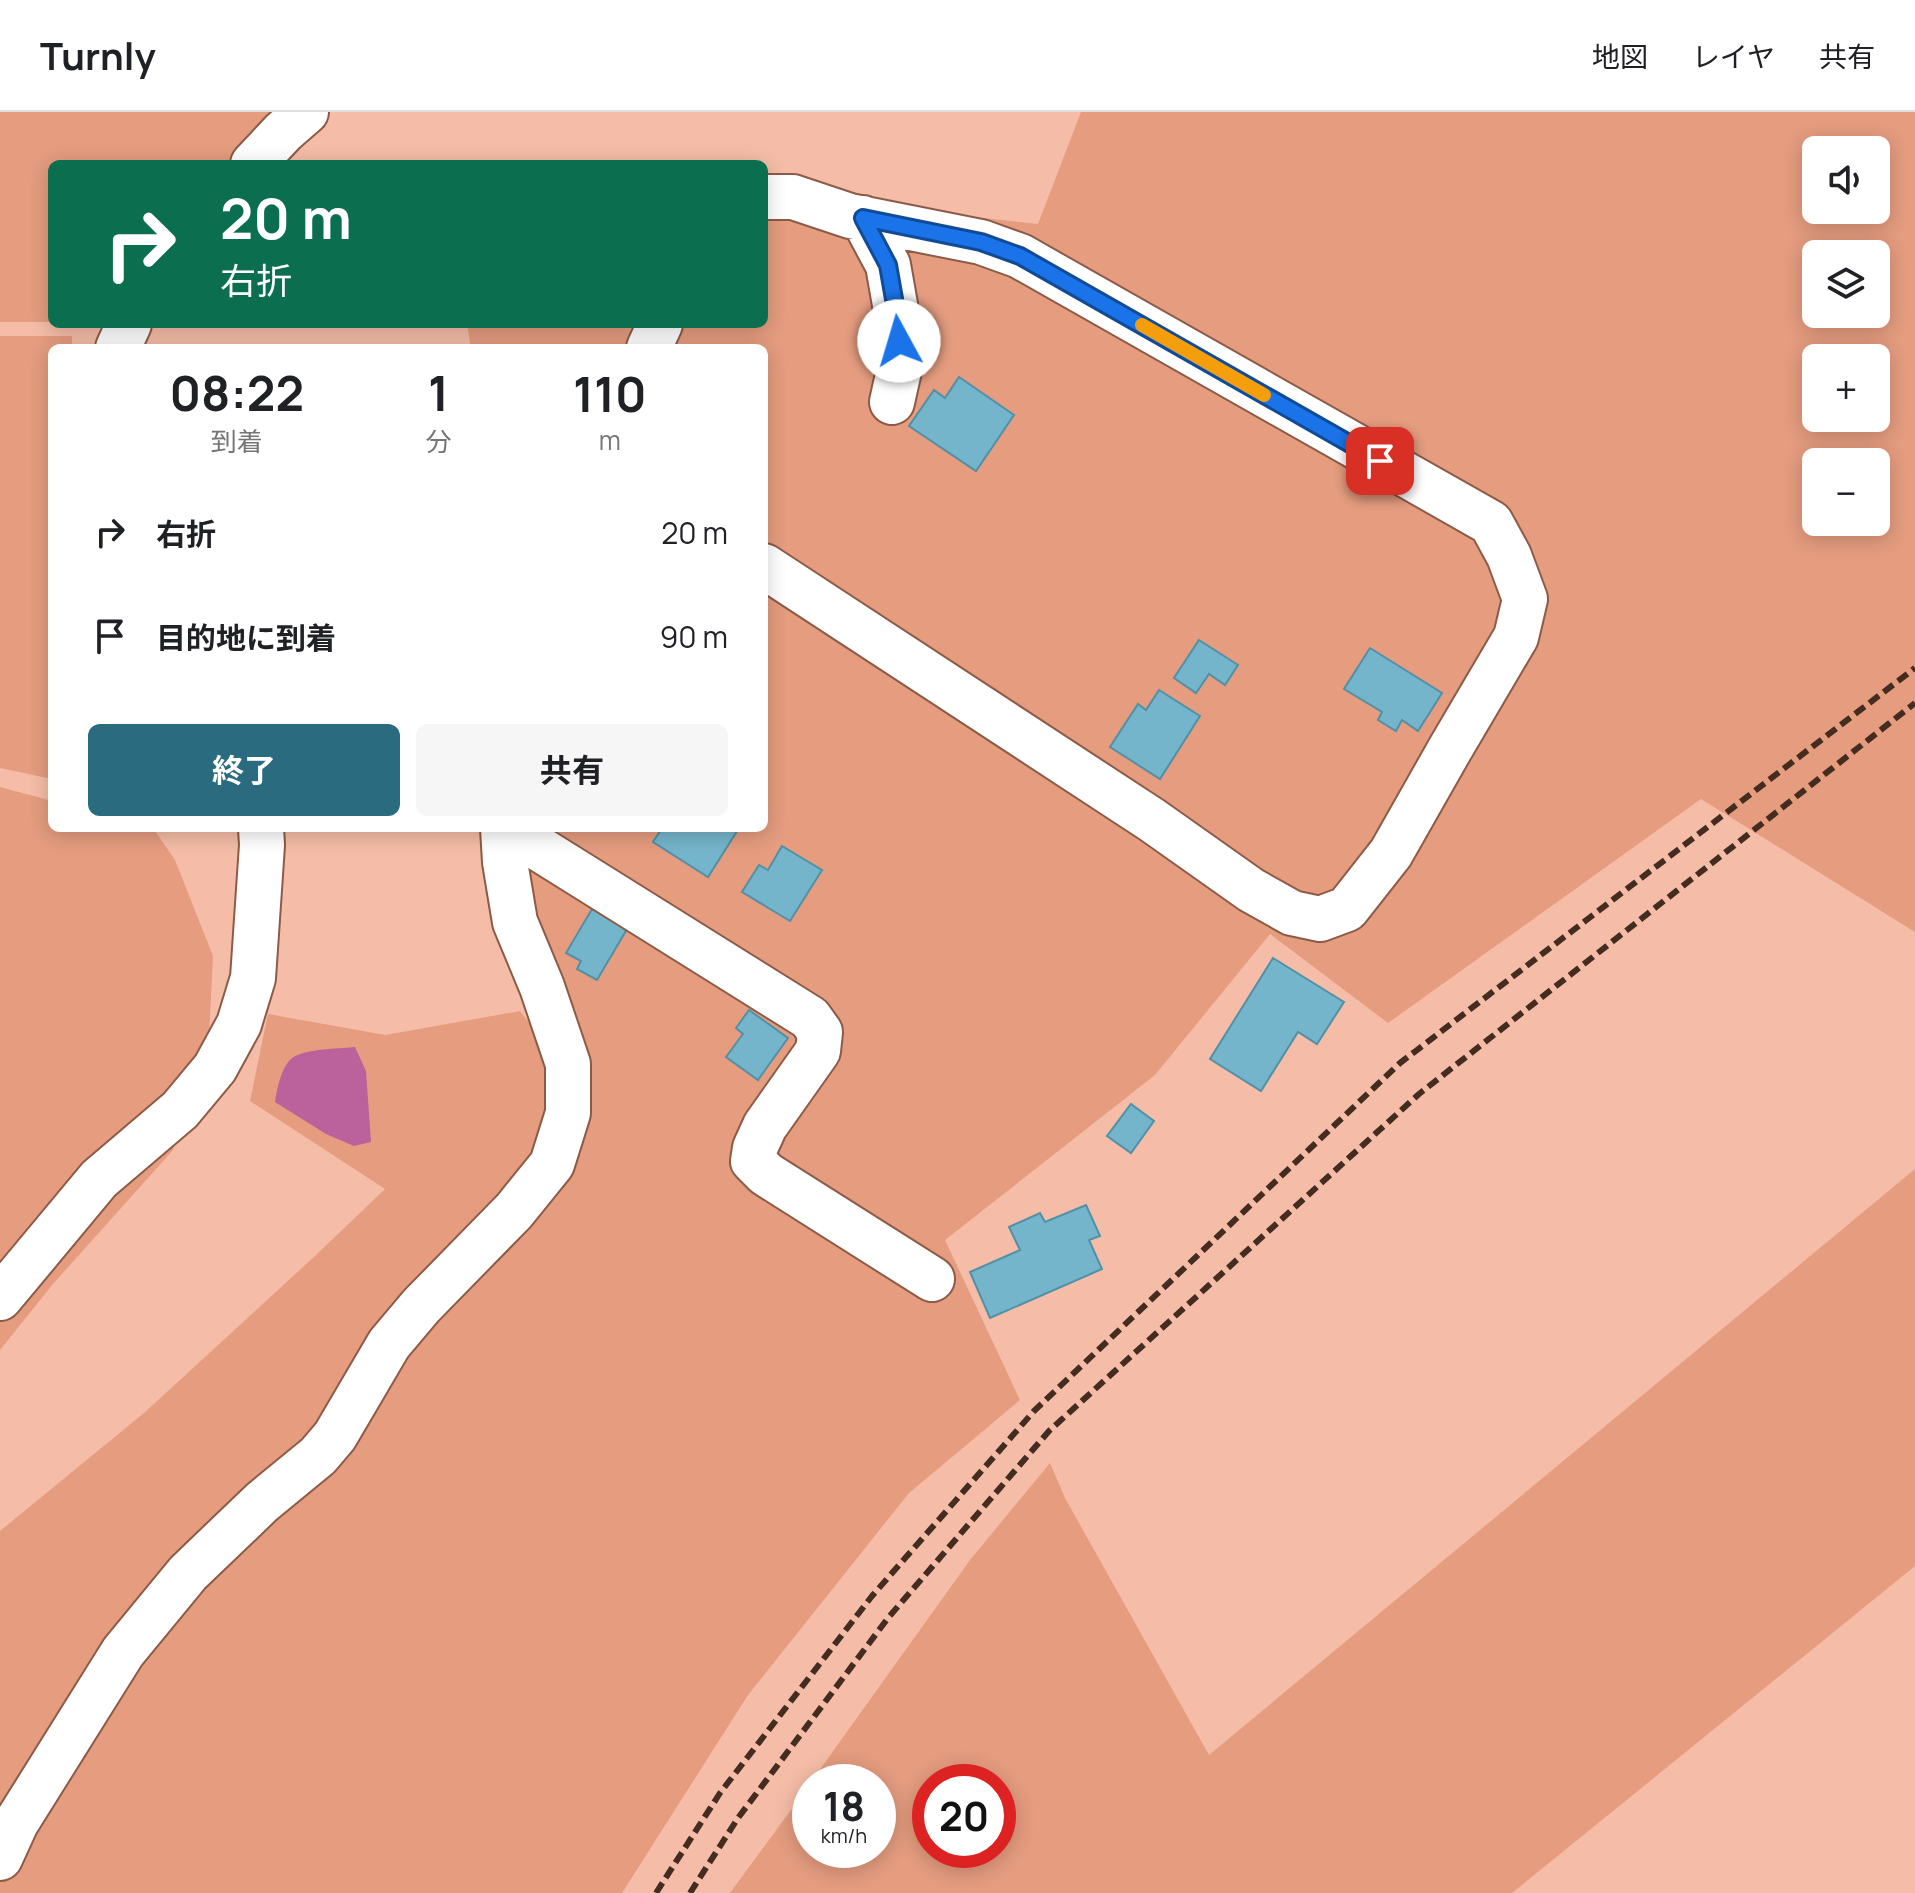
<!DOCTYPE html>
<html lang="ja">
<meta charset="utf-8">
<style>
:root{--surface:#fff;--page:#f6f6f6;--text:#202124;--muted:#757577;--line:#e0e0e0;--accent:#2b6b7f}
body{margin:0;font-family:Manrope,"Noto Sans JP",sans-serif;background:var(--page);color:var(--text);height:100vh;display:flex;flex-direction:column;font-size:30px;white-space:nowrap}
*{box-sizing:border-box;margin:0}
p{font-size:26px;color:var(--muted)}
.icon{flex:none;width:44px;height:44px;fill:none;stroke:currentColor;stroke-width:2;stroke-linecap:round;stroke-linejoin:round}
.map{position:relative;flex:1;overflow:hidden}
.drawer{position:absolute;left:48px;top:232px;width:720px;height:488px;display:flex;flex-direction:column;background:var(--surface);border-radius:12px;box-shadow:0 4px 20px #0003}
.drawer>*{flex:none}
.guide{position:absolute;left:48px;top:48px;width:720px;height:168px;border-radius:12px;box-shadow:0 4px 20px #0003;background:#0b6e4f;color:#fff;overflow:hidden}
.controls{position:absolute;left:1802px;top:24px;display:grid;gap:16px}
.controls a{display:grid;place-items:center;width:88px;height:88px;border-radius:12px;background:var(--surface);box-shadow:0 4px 20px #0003;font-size:40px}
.speed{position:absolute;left:792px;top:1652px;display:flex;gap:16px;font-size:40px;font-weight:700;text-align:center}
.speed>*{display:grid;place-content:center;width:104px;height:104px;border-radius:50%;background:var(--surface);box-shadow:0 4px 20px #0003;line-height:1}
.speed small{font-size:20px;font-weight:400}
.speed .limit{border:12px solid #d22;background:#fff;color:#111}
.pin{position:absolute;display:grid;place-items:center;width:68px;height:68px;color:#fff;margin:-34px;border-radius:16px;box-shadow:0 4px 12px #0006}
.me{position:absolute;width:88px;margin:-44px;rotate:354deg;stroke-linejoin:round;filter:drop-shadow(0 0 6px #0008)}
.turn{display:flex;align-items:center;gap:28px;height:168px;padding:0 40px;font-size:36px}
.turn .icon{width:104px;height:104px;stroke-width:2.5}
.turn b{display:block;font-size:56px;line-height:68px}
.eta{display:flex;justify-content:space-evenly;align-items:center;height:136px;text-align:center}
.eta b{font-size:48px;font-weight:700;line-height:56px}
.action{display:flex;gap:16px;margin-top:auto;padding:16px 40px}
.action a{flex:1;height:92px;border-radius:12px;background:var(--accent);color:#fff;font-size:32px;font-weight:700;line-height:92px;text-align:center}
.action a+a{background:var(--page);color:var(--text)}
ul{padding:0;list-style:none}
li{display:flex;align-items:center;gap:24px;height:104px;padding:0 40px}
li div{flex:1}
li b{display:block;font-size:30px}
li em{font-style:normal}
header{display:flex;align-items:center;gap:48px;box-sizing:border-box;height:112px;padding:0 40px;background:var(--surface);border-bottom:2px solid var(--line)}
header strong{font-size:38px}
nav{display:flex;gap:44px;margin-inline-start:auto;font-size:28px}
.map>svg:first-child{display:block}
.green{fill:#e59c7f;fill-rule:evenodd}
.water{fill:#bb619c}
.building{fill:#75b5cb;stroke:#5190a6;stroke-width:2}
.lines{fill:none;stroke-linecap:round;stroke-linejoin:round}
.minor-casing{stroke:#8c5b47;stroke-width:48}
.minor{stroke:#fff;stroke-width:44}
.rail{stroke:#452c21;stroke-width:6;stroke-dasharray:12 6;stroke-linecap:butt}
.route-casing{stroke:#114b97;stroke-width:20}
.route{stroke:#1a73e8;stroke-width:14}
.slow{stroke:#f59e0b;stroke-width:14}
</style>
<header>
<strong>Turnly</strong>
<nav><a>地図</a><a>レイヤ</a><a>共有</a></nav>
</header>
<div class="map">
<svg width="1915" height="1781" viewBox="0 0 1915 1781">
<rect width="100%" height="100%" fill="#f5bda7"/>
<path class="green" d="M0,0H292L242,52H52V210H0Z
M1081,0H1915V820L1701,687L1388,911L1270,822L1155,963L945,1128L1020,1288L909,1381L748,1583L622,1781H0V1419L144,1301L315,1144L385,1077L250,989L268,902L385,923L520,899L546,932L512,716H764V236H471L467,212H764V72L835,90L1038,112ZM1816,38H1876V98H1816ZM1816,142H1876V202H1816ZM1816,246H1876V306H1816ZM1816,350H1876V410H1816Z
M0,224H72V236H52V667L0,656Z
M0,675L52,689V716H153L175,748L213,844L209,925L173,1038L53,1172L0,1238Z
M1915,1057V1454L1512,1781H730L810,1672V1738H878V1670H811L970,1448L1050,1351L1065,1386L1209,1643ZM930,1670H998V1738H930Z"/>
<path class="water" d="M355,935L366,959L371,1030L354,1034L326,1022L275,990C277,978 281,956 291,947C304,936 338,937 355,935Z"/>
<path class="building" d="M959,265L1014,303L976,359L909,314L934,278L945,286Z
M1199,528L1238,553L1225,573L1209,562L1196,581L1174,566Z
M1370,536L1442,581L1418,619L1402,608L1396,619L1378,608L1382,600L1344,577Z
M1159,578L1200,604L1160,667L1110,635L1138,592L1146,598Z
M662,716L674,717L739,716L708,765L653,730Z
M782,734L822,758L790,809L742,780L759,753L768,758Z
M592,797L627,817L597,868L577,857L581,849L566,841Z
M1273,846L1344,890L1317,932L1298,920L1261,979L1210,947Z
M749,898L788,926L758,968L726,945L743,922L736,916Z
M1131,992L1154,1009L1131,1041L1107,1024Z
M1086,1093L1100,1124L1089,1128L1102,1157L990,1206L970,1160L1020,1138L1009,1115L1040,1101L1045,1110Z"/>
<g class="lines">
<g class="minor-casing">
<path id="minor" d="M253,52L283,20L306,0
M764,85H793L850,104L981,130L1020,144L1491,411L1509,444L1525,487L1516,525L1450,637L1391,741L1347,797L1320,807L1292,801L1251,778L1152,708L764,454
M863,106L888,153L897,204L900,254L892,290
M118,236L129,212
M649,236L660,212
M506,716L810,906L820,920L818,939L765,1014L755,1036L753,1049L766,1062L932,1167
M0,1186L99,1067L180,998L215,956L239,912L253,866L262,733L261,716
M0,1746L16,1711L123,1540L188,1461L262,1390L318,1344L335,1324L389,1232L421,1194L514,1099L552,1052L568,1001V952L542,875L515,810L505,750L503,716"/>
</g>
<use href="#minor" class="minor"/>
<path class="rail" d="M656,1781L720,1681L872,1484L1034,1299L1400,951L1915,556
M690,1781L738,1706L888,1506L1049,1319L1419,982L1915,591"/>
</g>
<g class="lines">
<g class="route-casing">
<path id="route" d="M899,229L897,204L888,153L863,106L981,130L1020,144L1380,349"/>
</g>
<use href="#route" class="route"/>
<path class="slow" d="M1142,213L1264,283"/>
</g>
</svg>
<div class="controls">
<a><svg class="icon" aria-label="sound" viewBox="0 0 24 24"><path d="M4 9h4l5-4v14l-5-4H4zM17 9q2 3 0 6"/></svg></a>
<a><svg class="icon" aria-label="layers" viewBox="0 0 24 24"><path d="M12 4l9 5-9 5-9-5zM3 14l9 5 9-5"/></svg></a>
<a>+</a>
<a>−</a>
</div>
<div class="speed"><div>18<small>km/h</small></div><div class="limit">20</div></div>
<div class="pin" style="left:1380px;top:349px;background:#d93025"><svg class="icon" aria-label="arrive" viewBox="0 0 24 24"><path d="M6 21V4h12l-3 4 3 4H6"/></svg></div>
<svg class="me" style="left:899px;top:229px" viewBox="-20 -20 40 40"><circle r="19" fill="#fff"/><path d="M0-13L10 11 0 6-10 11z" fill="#1a73e8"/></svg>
<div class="guide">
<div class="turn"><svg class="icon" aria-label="right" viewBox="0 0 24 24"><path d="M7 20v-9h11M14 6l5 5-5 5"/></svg><div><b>20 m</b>右折</div></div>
</div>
<section class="drawer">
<div class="eta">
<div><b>08:22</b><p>到着</p></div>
<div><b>1</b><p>分</p></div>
<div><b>110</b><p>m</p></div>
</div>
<ul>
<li><svg class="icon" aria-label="right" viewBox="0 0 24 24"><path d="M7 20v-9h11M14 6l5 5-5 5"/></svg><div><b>右折</b></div><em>20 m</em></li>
<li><svg class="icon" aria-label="arrive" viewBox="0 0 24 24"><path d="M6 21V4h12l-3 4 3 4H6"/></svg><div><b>目的地に到着</b></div><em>90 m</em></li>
</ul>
<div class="action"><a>終了</a><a>共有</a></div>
</section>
</div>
